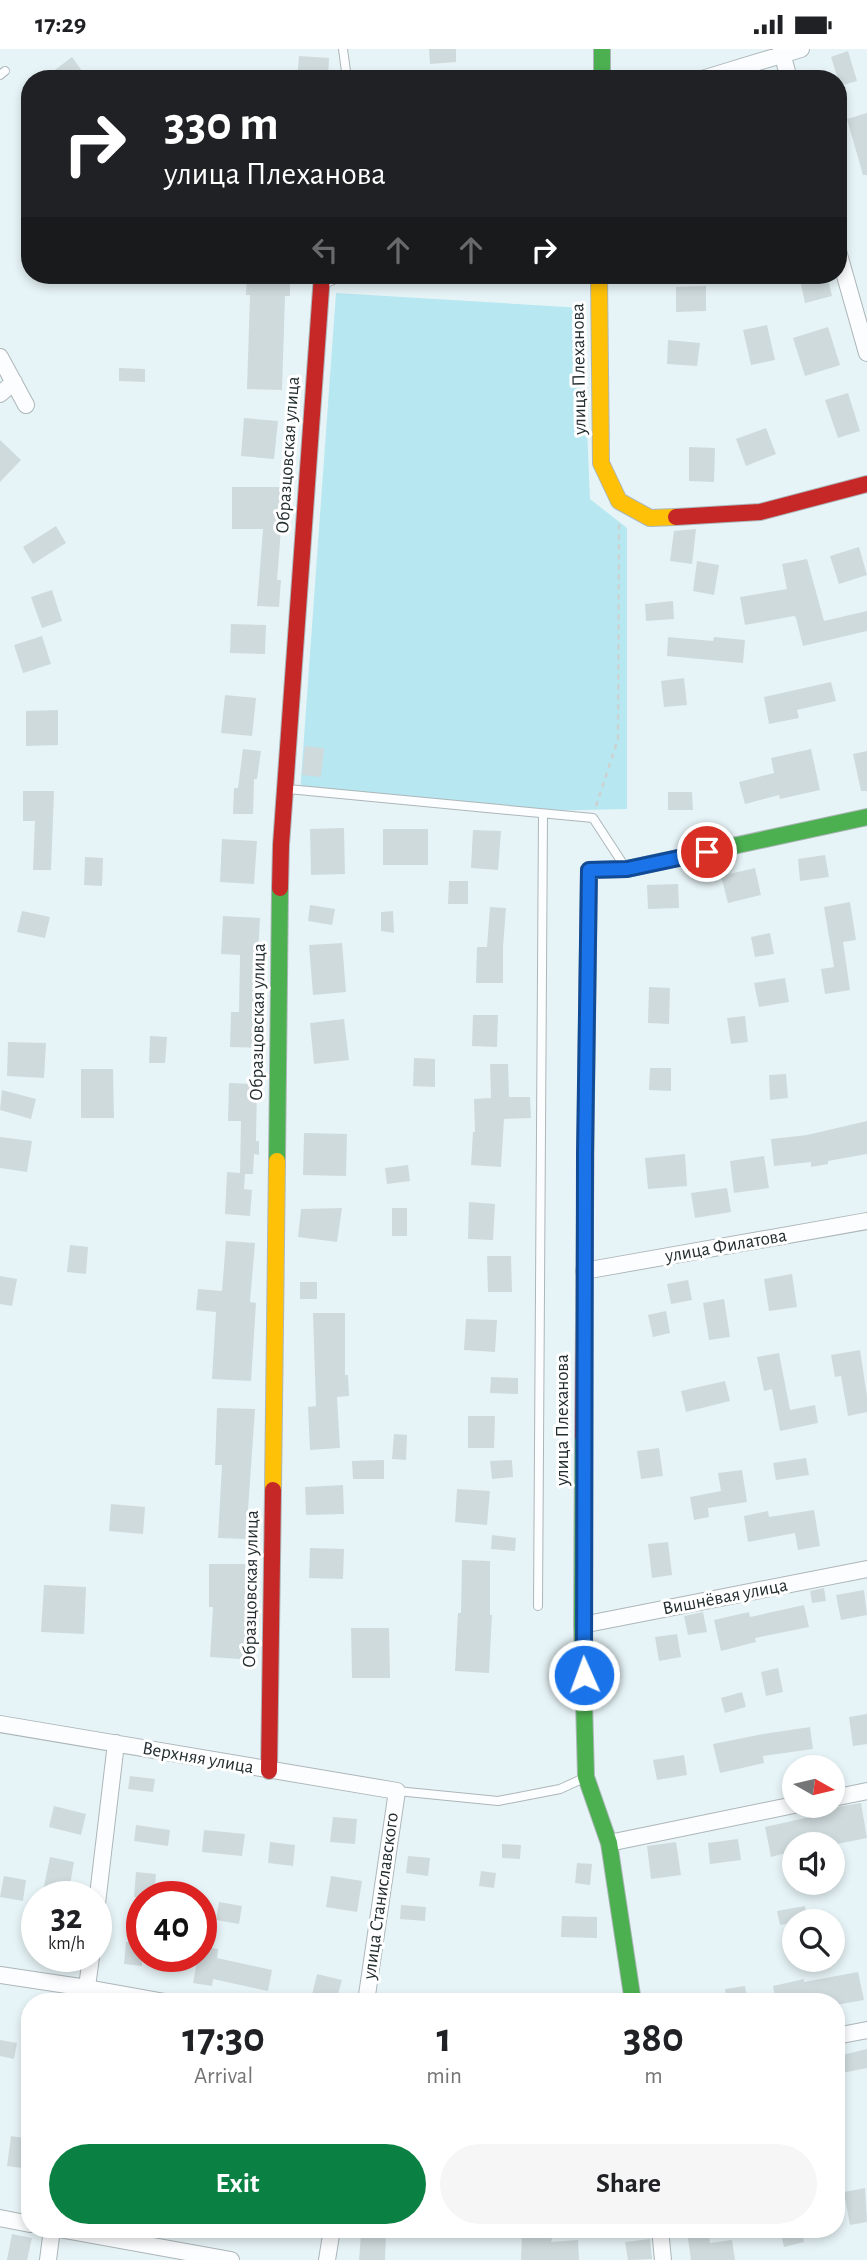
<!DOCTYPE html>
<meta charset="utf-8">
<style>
:root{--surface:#fff;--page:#f6f6f6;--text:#202124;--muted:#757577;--accent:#0b8043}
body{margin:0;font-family:"Alegreya Sans",sans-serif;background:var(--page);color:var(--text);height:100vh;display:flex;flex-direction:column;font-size:26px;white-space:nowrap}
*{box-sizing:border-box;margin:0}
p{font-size:23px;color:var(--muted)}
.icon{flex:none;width:38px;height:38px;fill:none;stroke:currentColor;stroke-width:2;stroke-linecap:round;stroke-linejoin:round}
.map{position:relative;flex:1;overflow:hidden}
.details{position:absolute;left:21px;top:1944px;width:824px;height:245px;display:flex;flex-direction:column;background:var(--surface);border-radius:28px;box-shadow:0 4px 10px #0003}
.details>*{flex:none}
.banner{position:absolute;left:21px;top:21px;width:826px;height:214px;border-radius:28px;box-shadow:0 4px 10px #0003;background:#202124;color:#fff;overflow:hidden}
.needle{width:46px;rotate:98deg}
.buttons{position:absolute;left:782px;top:1706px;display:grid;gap:14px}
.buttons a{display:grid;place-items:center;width:63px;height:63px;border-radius:50%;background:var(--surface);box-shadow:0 4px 10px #0003;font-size:35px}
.speed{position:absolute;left:21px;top:1832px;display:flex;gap:14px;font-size:35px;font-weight:700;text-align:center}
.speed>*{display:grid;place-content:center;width:91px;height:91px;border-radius:50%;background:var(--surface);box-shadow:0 4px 10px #0003;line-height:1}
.speed small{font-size:18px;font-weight:400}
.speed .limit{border:10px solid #d22;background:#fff;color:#111}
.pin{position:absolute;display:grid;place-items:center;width:60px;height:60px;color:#fff;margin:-30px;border:4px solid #fff;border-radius:50%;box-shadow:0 2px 7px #0007}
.me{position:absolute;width:77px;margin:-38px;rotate:358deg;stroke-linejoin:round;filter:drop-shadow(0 0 5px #0008)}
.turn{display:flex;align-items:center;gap:24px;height:147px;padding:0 28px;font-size:32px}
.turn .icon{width:91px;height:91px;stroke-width:2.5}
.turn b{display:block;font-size:49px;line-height:60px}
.lanes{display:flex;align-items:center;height:66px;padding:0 28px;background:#0003;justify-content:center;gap:35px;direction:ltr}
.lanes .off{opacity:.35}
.eta{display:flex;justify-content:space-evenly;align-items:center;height:119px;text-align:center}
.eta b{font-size:42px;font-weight:700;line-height:49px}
.action{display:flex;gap:14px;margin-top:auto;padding:14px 28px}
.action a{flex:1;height:80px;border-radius:42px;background:var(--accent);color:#fff;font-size:28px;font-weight:700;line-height:80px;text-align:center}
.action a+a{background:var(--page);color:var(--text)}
.status{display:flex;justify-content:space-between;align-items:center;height:49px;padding:0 35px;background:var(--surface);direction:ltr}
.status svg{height:19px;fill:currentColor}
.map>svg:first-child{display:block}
.green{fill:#b7e7f0}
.building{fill:#cfdadd}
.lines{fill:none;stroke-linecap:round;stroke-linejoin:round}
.lane-casing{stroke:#adb6b9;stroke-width:10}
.street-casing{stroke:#adb6b9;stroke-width:18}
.fast-casing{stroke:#adb6b9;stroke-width:18}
.slow-casing{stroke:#adb6b9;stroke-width:18}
.jam-casing{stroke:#adb6b9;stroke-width:18}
.path{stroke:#ccd2d2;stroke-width:2.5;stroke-dasharray:5 5;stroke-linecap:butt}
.lane{stroke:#fbfdfe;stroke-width:8}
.street{stroke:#fbfdfe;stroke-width:16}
.fast{stroke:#4caf50;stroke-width:16}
.slow{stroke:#ffc107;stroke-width:16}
.jam{stroke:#c62828;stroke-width:16}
.route-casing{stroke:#114b97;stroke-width:18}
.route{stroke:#1a73e8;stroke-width:12}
.labels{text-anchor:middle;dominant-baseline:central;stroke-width:6;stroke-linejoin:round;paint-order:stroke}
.street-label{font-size:19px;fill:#242e30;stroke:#fff}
</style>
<div class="status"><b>17:29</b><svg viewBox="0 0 49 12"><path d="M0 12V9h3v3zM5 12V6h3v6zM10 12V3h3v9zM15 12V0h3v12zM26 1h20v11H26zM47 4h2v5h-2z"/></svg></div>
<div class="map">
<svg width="867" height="2211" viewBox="0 0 867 2211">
<rect width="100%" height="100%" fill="#e7f4f7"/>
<path class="green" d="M336,244L582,259L590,450L627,479V760L538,762L300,744Z"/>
<path class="building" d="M429,0H456V13L430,15Z
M848,2L857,32L840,37L831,8Z
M299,7L329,9L328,30H297Z
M72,8L82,22L71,30H43Z
M867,64V126H863L847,70Z
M247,226H290V247H285L282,341L247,340L250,246H246Z
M799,226H827L832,247L805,254Z
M706,237V262L676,263V238Z
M767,276L775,311L751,316L743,281Z
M828,278L840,316L805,327L793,289Z
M668,291L700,294L697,317L667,315Z
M119,319L145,320V333L119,332Z
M848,344L860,382L838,389L825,351Z
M244,369L278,372L274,410L241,407Z
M766,379L776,405L746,417L736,390Z
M0,391L21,411L0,433Z
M689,398L715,399L714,433L689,432Z
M232,438H283V480H281L277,531H281L279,558L257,557L263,480H232Z
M56,477L66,494L33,515L23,498Z
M696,480L692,515L670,512L674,482Z
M859,498L867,526L839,535L830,507Z
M807,510L824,572L867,562V582L803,597L796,569L794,567L745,576L740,548L787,540L782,515Z
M697,512L719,516L714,546L693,542Z
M52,541L62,572L42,579L31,548Z
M673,552L674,570L646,572L645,555Z
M231,575L266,576L265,605L230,604Z
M42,587L51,615L23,624L14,596Z
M668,588L713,592L714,588L745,591L743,614L667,607Z
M684,629L687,656L664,658L661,632Z
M831,633L836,652L797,661L799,669L769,675L764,648Z
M225,646L256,649L252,687L221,684Z
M58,661V696L26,697V662Z
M305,697L324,699L321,728L302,726Z
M243,700L261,702L257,730H254L253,765H233L234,739H238Z
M811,700L820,741L780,750L779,746L745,755L739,733L774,724L771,709Z
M867,702V742H861L853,705Z
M23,742H54L51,821H33L35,772H23Z
M668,743H692L693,761H668Z
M344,779L345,825L311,826L310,780Z
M383,780H428V816H383Z
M473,781L501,782L498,821L471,819Z
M222,790L257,792L254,835L220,833Z
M825,806L829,828L800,832L798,810Z
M85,808L103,809L102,837L84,836Z
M755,819L761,846L728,854L721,827Z
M449,832H468V855H448Z
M678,835L679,859L648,860L647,836Z
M850,853L856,891L843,893L850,941L825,945L821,920L834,918L824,858Z
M310,856L335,860L332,876L308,872Z
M490,858L506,859L503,898V934H476L477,898H487Z
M22,862L50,868L45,889L17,883Z
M393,862L394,884L381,882V863Z
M223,867L260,869L257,924H262L260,999L230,998L231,963H239L240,906L221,905Z
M770,884L774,905L755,908L751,888Z
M342,894L346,943L313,946L309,896Z
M785,929L789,953L759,958L754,934Z
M649,938L670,939L669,975L648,974Z
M473,966H498L497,998L472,997Z
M745,967L748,993L731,995L727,969Z
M344,970L349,1011L314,1015L310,974Z
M150,987L167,988L165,1014H149Z
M8,993L46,994L44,1029L7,1027Z
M414,1009L435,1010V1038L413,1037Z
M490,1015H508L509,1048H530L531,1069L504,1070L501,1118L471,1116L473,1083H475L474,1050L491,1049Z
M650,1019H671V1042L649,1041Z
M81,1020H113L114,1069H81Z
M786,1025L788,1049L770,1051L769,1026Z
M229,1034L257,1035L256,1092H259V1106L254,1105L253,1125H245L244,1140L252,1141L250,1167L225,1165L227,1123L240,1124L241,1072H228Z
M2,1041L36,1050L31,1070L0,1061Z
M867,1072V1105L828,1112V1115L811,1118V1113L774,1117L771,1090L807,1086Z
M304,1084L347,1085L346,1127L303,1126Z
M0,1088L32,1092L27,1123L0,1119Z
M685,1105L687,1137L648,1140L645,1109Z
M764,1107L769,1139L734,1144L730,1112Z
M408,1116L410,1132L387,1135L385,1119Z
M727,1139L731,1163L695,1169L691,1144Z
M469,1153L495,1155L493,1191L468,1190Z
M342,1159L337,1193L298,1188L301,1160Z
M392,1159H407V1187H392Z
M226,1192L255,1194L250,1253L256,1254L251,1332L212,1330L216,1263L196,1261L198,1240L222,1242Z
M70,1196L88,1198L86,1225L67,1223Z
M487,1207H511L512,1243H488Z
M792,1225L797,1258L769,1262L764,1230Z
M0,1227L17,1230L12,1257L0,1255Z
M688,1231L692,1251L671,1255L667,1235Z
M300,1233H317V1250H300Z
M724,1250L730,1288L709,1291L703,1254Z
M666,1262L670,1284L653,1288L648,1266Z
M313,1264H345V1326H348L349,1347L337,1348L340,1399L310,1401L308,1358L316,1357Z
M466,1270L497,1271L495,1303L464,1301Z
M860,1301L867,1347V1363L848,1367L841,1327L835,1328L831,1306Z
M779,1304L790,1361L815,1356L818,1374L780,1382L772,1340L764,1342L757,1308Z
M491,1328L518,1329V1345L490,1344Z
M725,1332L730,1352L686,1363L681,1342Z
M217,1359L255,1360L246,1490L218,1489L222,1416H215Z
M468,1367H495L494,1399H468Z
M394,1385L407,1386L406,1411L392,1410Z
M659,1399L663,1427L641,1430L637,1402Z
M806,1409L809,1426L776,1431L773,1414Z
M384,1411V1430H353L352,1412Z
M512,1411L513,1428L492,1430L490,1412Z
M742,1421L747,1453L708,1459L709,1468L694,1471L690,1448L721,1442L718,1424Z
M343,1436L344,1465L306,1466L305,1438Z
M457,1440L490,1442L487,1476L455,1473Z
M111,1455L145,1458L143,1485L109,1482Z
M814,1461L820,1497L798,1501L795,1484L748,1493L744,1467L768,1462L769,1468Z
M492,1486L516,1489L515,1502L491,1500Z
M668,1493L672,1526L652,1529L648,1495Z
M310,1499L344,1500L343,1530L309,1529Z
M462,1511L490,1512V1566H492L489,1624L455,1622L458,1564H461Z
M209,1515H245V1575L257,1576L255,1611L210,1608L213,1558H209Z
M44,1536L86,1538L84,1585L41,1583Z
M824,1539L826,1552L812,1554L810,1542Z
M864,1541L867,1566L841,1571L836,1546Z
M804,1556L809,1578L755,1589L756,1593L721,1602L714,1571L749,1563L750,1568Z
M703,1563L707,1583L688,1586L684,1567Z
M351,1579H389L390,1629H352Z
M677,1585L681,1608L659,1612L655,1588Z
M778,1619L783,1643L766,1647L761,1623Z
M742,1643L746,1658L725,1664L721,1649Z
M867,1665V1695L853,1697L849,1668Z
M810,1678L813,1700L763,1707L764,1714L720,1724L713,1695L763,1685Z
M684,1706L687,1726L657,1731L653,1711Z
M130,1727L155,1730L153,1743L128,1740Z
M861,1754L867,1789L832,1796H794V1802L771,1808L765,1778L814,1767L813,1762Z
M54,1757L86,1765L81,1786L49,1778Z
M333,1768L357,1770L355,1795L330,1793Z
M136,1776L170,1781L168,1797L134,1792Z
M204,1781L245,1785L242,1807L202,1803Z
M738,1790L741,1811L710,1815L708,1794Z
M270,1793L295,1796L293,1817L268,1814Z
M676,1793L681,1826L651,1830L647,1797Z
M502,1795L521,1796L520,1810L502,1809Z
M408,1807L430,1809L428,1827L406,1824Z
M50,1808L74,1813L68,1847L43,1842Z
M577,1814L592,1815L590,1836L575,1834Z
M481,1822L496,1824L494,1839L479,1837Z
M136,1823L156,1825L154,1848H134Z
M4,1827L26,1831L23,1852L0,1848Z
M331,1827L362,1832L357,1863L326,1858Z
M219,1853L242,1857L239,1875L216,1871Z
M401,1856L426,1858L425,1872L400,1870Z
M805,1857L807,1871L780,1876L777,1862Z
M132,1862H142V1917L124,1915L126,1893H130Z
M562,1867L597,1868V1889L561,1888Z
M201,1897L218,1900L217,1909L272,1921L268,1942L213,1930L212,1937L193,1934L198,1908H201Z
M858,1923L864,1951L836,1956V1953H820L819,1950L805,1953H776L773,1937L804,1930V1933Z
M317,1925L342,1931L336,1952L312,1946Z
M745,1937L748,1953H727L725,1940Z
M0,1991L17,1994L14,2010L0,2007Z
M867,2000V2019L842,2024L838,2007Z
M11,2087L30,2090V2120L7,2117Z
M865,2139L867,2173L850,2176L844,2143Z
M708,2180L710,2194L732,2191L735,2211H691L687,2183Z
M780,2180H801L804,2193L784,2198Z
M12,2185L32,2189L27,2211H7Z
M361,2186L386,2188L385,2211H359Z
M522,2187L552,2189L551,2193L578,2191L579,2211H521Z
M650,2190L652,2210L628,2211L625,2193Z"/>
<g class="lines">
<g class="lane-casing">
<path id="lane" d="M343,0L347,30
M0,26L5,22
M569,226L596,230
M324,235L345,226
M288,740L593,769L625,818
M538,1557L543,765
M397,1742L498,1752L560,1740L584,1729"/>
</g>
<g class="street-casing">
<path id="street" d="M781,0L789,30
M702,30L801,0
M838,202L867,304
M0,308L26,356
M0,345L14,333
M584,1222L867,1172
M582,1576L867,1520
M0,1675L397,1742L366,1953
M833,1749L867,1742
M609,1794L794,1756
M96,1863L116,1694
M0,1926L87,1939L165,1953
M85,1953L91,1908
M836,1987L867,1981
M0,2169L30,2175
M59,2180L231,2211
M660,2180L663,2211
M48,2211L52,2180
M327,2211L332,2180"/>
</g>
<g class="fast-casing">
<path id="fast" d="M602,0V30
M586,1050L589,821L627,820L867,768
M277,1112L280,839
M583,1387L582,1576L586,1728L609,1794L633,1953"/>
</g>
<g class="slow-casing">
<path id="slow" d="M599,226L601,414L619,452L650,469L676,468
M273,1441L277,1112"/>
</g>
<g class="jam-casing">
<path id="jam" d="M676,468L760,463L867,435
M280,839L281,796L322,226
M583,1387L586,1050
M269,1722L273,1441"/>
</g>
<path class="path" d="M596,757L618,690L619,473"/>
<use href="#lane" class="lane"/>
<use href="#street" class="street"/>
<use href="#fast" class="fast"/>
<use href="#slow" class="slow"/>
<use href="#jam" class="jam"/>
</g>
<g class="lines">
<g class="route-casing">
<path id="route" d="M584,1626L585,1105L589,821L627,820L707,803"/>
</g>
<use href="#route" class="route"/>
</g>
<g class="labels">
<g class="street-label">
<text transform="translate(579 320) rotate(-91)">улица Плеханова</text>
<text transform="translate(288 406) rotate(-86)">Образцовская улица</text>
<text transform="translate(258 973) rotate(-89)">Образцовская улица</text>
<text transform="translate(726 1197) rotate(-10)">улица Филатова</text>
<text transform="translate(562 1371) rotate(-90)">улица Плеханова</text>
<text transform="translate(251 1540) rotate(-89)">Образцовская улица</text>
<text transform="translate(725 1548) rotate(-11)">Вишнёвая улица</text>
<text transform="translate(198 1709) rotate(10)">Верхняя улица</text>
<text transform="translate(381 1847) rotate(-82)">улица Станиславского</text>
</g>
</g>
</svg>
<div class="buttons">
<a><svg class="needle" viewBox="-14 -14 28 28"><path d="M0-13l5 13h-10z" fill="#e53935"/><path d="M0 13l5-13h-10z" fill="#757577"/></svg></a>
<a><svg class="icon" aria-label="sound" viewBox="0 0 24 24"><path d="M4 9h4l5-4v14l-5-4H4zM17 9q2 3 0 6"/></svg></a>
<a><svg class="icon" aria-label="search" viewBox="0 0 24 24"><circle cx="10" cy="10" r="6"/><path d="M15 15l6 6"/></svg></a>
</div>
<div class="speed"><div>32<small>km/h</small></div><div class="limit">40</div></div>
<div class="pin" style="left:707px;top:803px;background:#d93025"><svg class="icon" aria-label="arrive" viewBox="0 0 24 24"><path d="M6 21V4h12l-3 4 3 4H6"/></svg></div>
<svg class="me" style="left:584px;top:1626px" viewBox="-20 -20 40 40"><circle r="17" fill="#1a73e8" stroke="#fff" stroke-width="3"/><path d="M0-11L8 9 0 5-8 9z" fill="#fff"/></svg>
<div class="banner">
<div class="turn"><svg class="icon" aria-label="right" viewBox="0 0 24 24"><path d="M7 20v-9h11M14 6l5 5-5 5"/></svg><div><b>330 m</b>улица Плеханова</div></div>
<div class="lanes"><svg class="icon off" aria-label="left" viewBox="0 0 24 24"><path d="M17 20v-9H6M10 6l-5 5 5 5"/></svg><svg class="icon off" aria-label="ahead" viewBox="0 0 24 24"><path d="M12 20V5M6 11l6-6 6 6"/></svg><svg class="icon off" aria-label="ahead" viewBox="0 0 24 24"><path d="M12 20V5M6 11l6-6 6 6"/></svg><svg class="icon" aria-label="right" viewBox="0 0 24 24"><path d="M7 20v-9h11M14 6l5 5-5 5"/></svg></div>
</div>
<section class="details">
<div class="eta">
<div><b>17:30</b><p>Arrival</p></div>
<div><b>1</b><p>min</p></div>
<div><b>380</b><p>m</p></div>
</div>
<div class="action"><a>Exit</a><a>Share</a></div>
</section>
</div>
